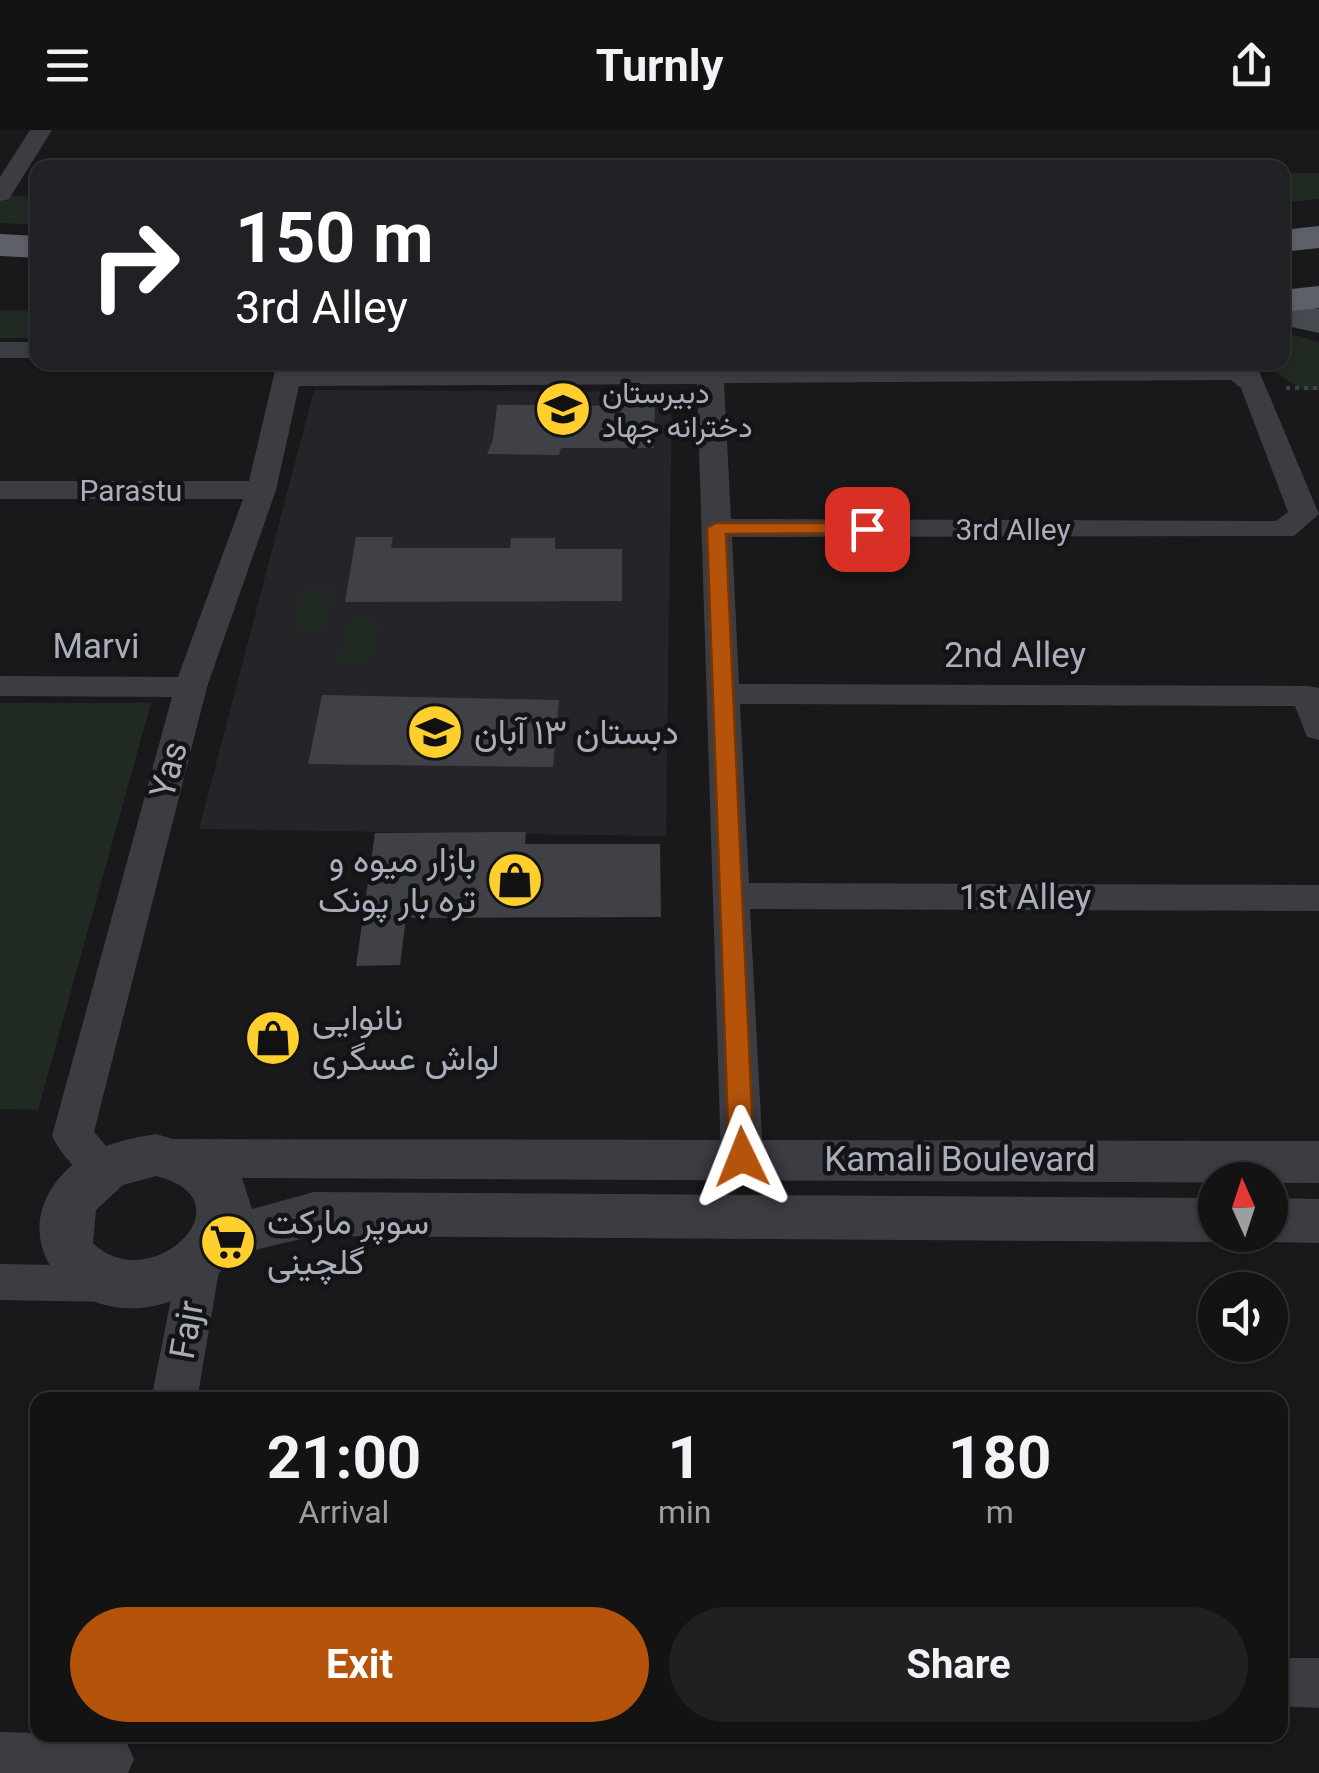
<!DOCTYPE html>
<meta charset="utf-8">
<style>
:root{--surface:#131314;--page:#202022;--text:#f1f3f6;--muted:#9d9ea0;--line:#323234;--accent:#b45309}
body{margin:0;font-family:Roboto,Vazirmatn,sans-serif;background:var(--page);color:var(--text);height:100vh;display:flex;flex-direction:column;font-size:38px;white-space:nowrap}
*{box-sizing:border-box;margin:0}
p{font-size:32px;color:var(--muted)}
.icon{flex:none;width:55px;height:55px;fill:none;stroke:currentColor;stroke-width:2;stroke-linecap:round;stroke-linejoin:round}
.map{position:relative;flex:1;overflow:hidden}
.sheet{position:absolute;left:30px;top:1262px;width:1258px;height:350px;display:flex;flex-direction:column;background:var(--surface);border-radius:20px;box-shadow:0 2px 8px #0004,0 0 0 2px var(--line)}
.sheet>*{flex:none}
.hud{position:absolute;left:30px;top:30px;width:1260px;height:210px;border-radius:20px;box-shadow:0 2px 8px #0004,0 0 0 2px var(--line);background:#202124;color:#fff;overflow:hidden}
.needle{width:65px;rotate:357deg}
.fabs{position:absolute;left:1198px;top:1032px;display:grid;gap:20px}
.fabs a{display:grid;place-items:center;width:90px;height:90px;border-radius:50%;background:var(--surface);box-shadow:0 2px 8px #0004,0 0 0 2px var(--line);font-size:50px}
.pin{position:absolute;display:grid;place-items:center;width:85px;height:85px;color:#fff;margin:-42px;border-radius:20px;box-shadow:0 5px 15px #0006}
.me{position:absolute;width:110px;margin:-55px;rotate:358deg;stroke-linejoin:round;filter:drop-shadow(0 0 8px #0008)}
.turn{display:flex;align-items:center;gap:35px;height:210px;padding:0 40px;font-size:45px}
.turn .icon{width:130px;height:130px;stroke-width:2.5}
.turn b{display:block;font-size:70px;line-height:85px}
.eta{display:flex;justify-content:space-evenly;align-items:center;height:170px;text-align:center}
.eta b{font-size:60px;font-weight:700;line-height:70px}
.cta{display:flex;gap:20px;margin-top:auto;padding:20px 40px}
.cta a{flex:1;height:115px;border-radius:60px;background:var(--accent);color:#fff;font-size:40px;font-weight:700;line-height:115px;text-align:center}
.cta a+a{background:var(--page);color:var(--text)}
header{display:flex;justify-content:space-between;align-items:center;height:130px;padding:0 40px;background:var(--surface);font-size:45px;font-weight:700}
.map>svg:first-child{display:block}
.built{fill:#252529}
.green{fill:#202a22}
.building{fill:#404146}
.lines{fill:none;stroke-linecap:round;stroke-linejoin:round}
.path{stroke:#3f4148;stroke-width:4;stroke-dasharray:4 5;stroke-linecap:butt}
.minor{fill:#3c3c43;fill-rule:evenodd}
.tertiary{fill:#3c3c43;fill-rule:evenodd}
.secondary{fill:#474951;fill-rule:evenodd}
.trunk{fill:#5d5f69;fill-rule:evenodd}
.route{fill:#b45309;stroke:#753606;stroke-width:2.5}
.labels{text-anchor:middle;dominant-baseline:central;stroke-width:9;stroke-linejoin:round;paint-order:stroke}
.far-poi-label{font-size:30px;fill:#aaaebc;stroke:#141416;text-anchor:start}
.far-street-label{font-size:30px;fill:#aaaebc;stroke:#141416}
.street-label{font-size:35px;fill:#aaaebc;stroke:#141416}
.poi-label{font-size:35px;fill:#aaaebc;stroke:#141416;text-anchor:start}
</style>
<header><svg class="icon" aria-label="menu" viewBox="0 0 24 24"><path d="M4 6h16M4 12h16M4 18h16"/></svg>Turnly<svg class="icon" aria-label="share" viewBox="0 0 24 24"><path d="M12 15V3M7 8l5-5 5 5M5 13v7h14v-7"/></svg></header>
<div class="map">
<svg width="1319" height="1643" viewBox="0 0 1319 1643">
<rect width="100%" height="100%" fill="#19191b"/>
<path class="built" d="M314,260L672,262L666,706L199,699Z"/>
<path class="green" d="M1283,43H1319V69L1283,73Z
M0,65L37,67V95L0,93Z
M0,180L37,181V208H0Z
M1283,202L1319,212V260H1303L1275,242L1230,235L613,242L486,237L485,233L1282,232Z
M303,459H334L325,500H294Z
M350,489L381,490L368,535L336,533Z
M0,573H151L38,980L0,979Z"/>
<path class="building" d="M497,275L655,276L654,318H561L559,325L487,324L493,310Z
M356,407H393L391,418H510L511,408H555V419H622V471L345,472Z
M322,565L559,570L553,637L308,634Z
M526,702L525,714H660L661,787L406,788L400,835L356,836L375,703Z"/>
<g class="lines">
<path class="path" d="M1286,258H1319"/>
<path class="minor" d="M30,0H52L9,69L0,71V47Z
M0,212H38V228H0Z
M277,232H304L303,240L1233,234L1259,241L1319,384L1294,406L732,407L739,554L1308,556L1319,558V610L1307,607L1295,576L740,574L749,753L1319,755V781L750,779L763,1027L757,1038L742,1043L727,1038L721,1027L697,254L299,256L276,360L207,557L94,1002L126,1039L120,1051C90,1060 65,1031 52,1006L172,567L0,566V546L178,547L243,369H0V351H249ZM1231,250L1241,258L1288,382L1276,391L731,389L724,253Z
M200,1111L215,1116L221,1129L197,1270H151L179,1129L185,1116Z
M0,1134L113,1136L128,1141L135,1154L128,1167L113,1172L0,1170Z
M1280,1528H1319V1578L1280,1576Z
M0,1602L112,1605L126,1611L134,1629L128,1643H0Z"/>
<path class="tertiary" d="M156,1004L173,1009L1319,1011V1053L242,1048L252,1079L314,1062L1215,1068V1105H1234L1215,1112L314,1106C288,1113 256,1117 233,1129C226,1132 223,1140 217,1145C198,1162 166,1176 140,1178C56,1184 2,1097 71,1036C94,1016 126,1009 156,1004ZM156,1046C254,1070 150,1169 93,1113L96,1080L123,1055Z
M1270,1068L1319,1069V1113L1270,1112L1251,1105H1270Z"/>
<path class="secondary" d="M1282,172L1319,179V203L1282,195Z"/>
<path class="trunk" d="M1319,96V118L1282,122V100Z
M0,104L38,106V128L0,126Z
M1319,156V178L1282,182V160Z"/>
</g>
<path class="route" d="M867,393L874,395V403L726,404L754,1027L742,1037L729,1027L707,398L716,393Z"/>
<defs>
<g id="school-disc" transform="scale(2.875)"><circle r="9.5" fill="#ffcf2d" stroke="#141416"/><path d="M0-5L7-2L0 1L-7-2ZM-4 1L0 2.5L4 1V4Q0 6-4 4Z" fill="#111"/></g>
<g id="shop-disc" transform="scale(2.875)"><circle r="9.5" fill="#ffcf2d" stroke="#141416"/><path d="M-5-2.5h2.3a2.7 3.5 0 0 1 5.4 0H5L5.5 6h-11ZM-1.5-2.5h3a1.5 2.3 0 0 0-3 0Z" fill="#111"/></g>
<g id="supermarket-disc" transform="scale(2.875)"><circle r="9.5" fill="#ffcf2d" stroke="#141416"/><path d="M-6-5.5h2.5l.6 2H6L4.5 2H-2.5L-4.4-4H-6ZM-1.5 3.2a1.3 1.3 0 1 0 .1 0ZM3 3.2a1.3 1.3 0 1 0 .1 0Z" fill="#111"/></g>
</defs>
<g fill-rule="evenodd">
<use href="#school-disc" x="563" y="279"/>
<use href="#school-disc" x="435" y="602"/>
<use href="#shop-disc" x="515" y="750"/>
<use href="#shop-disc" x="273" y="908"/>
<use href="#supermarket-disc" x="228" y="1112"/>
</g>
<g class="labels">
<g class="far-poi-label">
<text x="602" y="262">دبیرستان<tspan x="602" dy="34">دخترانه جهاد</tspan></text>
</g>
<g class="far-street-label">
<text x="131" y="360">Parastu</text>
<text x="1013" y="399">3rd Alley</text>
</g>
<g class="street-label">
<text x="96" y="516">Marvi</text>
<text x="1015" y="525">2nd Alley</text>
<text transform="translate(169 640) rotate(-75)">Yas</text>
<text x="1025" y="767">1st Alley</text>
<text x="960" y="1029">Kamali Boulevard</text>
<text transform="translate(187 1200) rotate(-80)">Fajr</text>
</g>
<g class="poi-label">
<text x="474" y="602">دبستان ۱۳ آبان</text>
<text x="476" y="730" text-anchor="end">بازار ميوه و<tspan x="476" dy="40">تره بار پونک</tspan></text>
<text x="312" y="888">نانوایی<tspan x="312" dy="40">لواش عسگری</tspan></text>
<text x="267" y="1092">سوپر مارکت<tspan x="267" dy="40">گلچینی</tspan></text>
</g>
</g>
</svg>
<div class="fabs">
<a><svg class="needle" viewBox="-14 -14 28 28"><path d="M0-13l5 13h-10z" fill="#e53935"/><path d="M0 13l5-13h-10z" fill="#9d9ea0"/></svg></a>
<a><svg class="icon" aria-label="sound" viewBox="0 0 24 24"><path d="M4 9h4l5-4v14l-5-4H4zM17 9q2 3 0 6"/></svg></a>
</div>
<div class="pin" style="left:867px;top:399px;background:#d93025"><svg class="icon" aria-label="arrive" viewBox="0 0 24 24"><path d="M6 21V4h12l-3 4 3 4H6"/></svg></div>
<svg class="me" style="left:742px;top:1027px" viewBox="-20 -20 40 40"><path d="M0-17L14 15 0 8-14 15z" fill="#b45309" stroke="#fff" stroke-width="4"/></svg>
<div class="hud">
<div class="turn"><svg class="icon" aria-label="right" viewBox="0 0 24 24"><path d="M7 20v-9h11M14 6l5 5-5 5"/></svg><div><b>150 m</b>3rd Alley</div></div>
</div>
<section class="sheet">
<div class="eta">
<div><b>21:00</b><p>Arrival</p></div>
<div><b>1</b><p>min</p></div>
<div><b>180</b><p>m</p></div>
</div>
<div class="cta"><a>Exit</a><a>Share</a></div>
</section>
</div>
